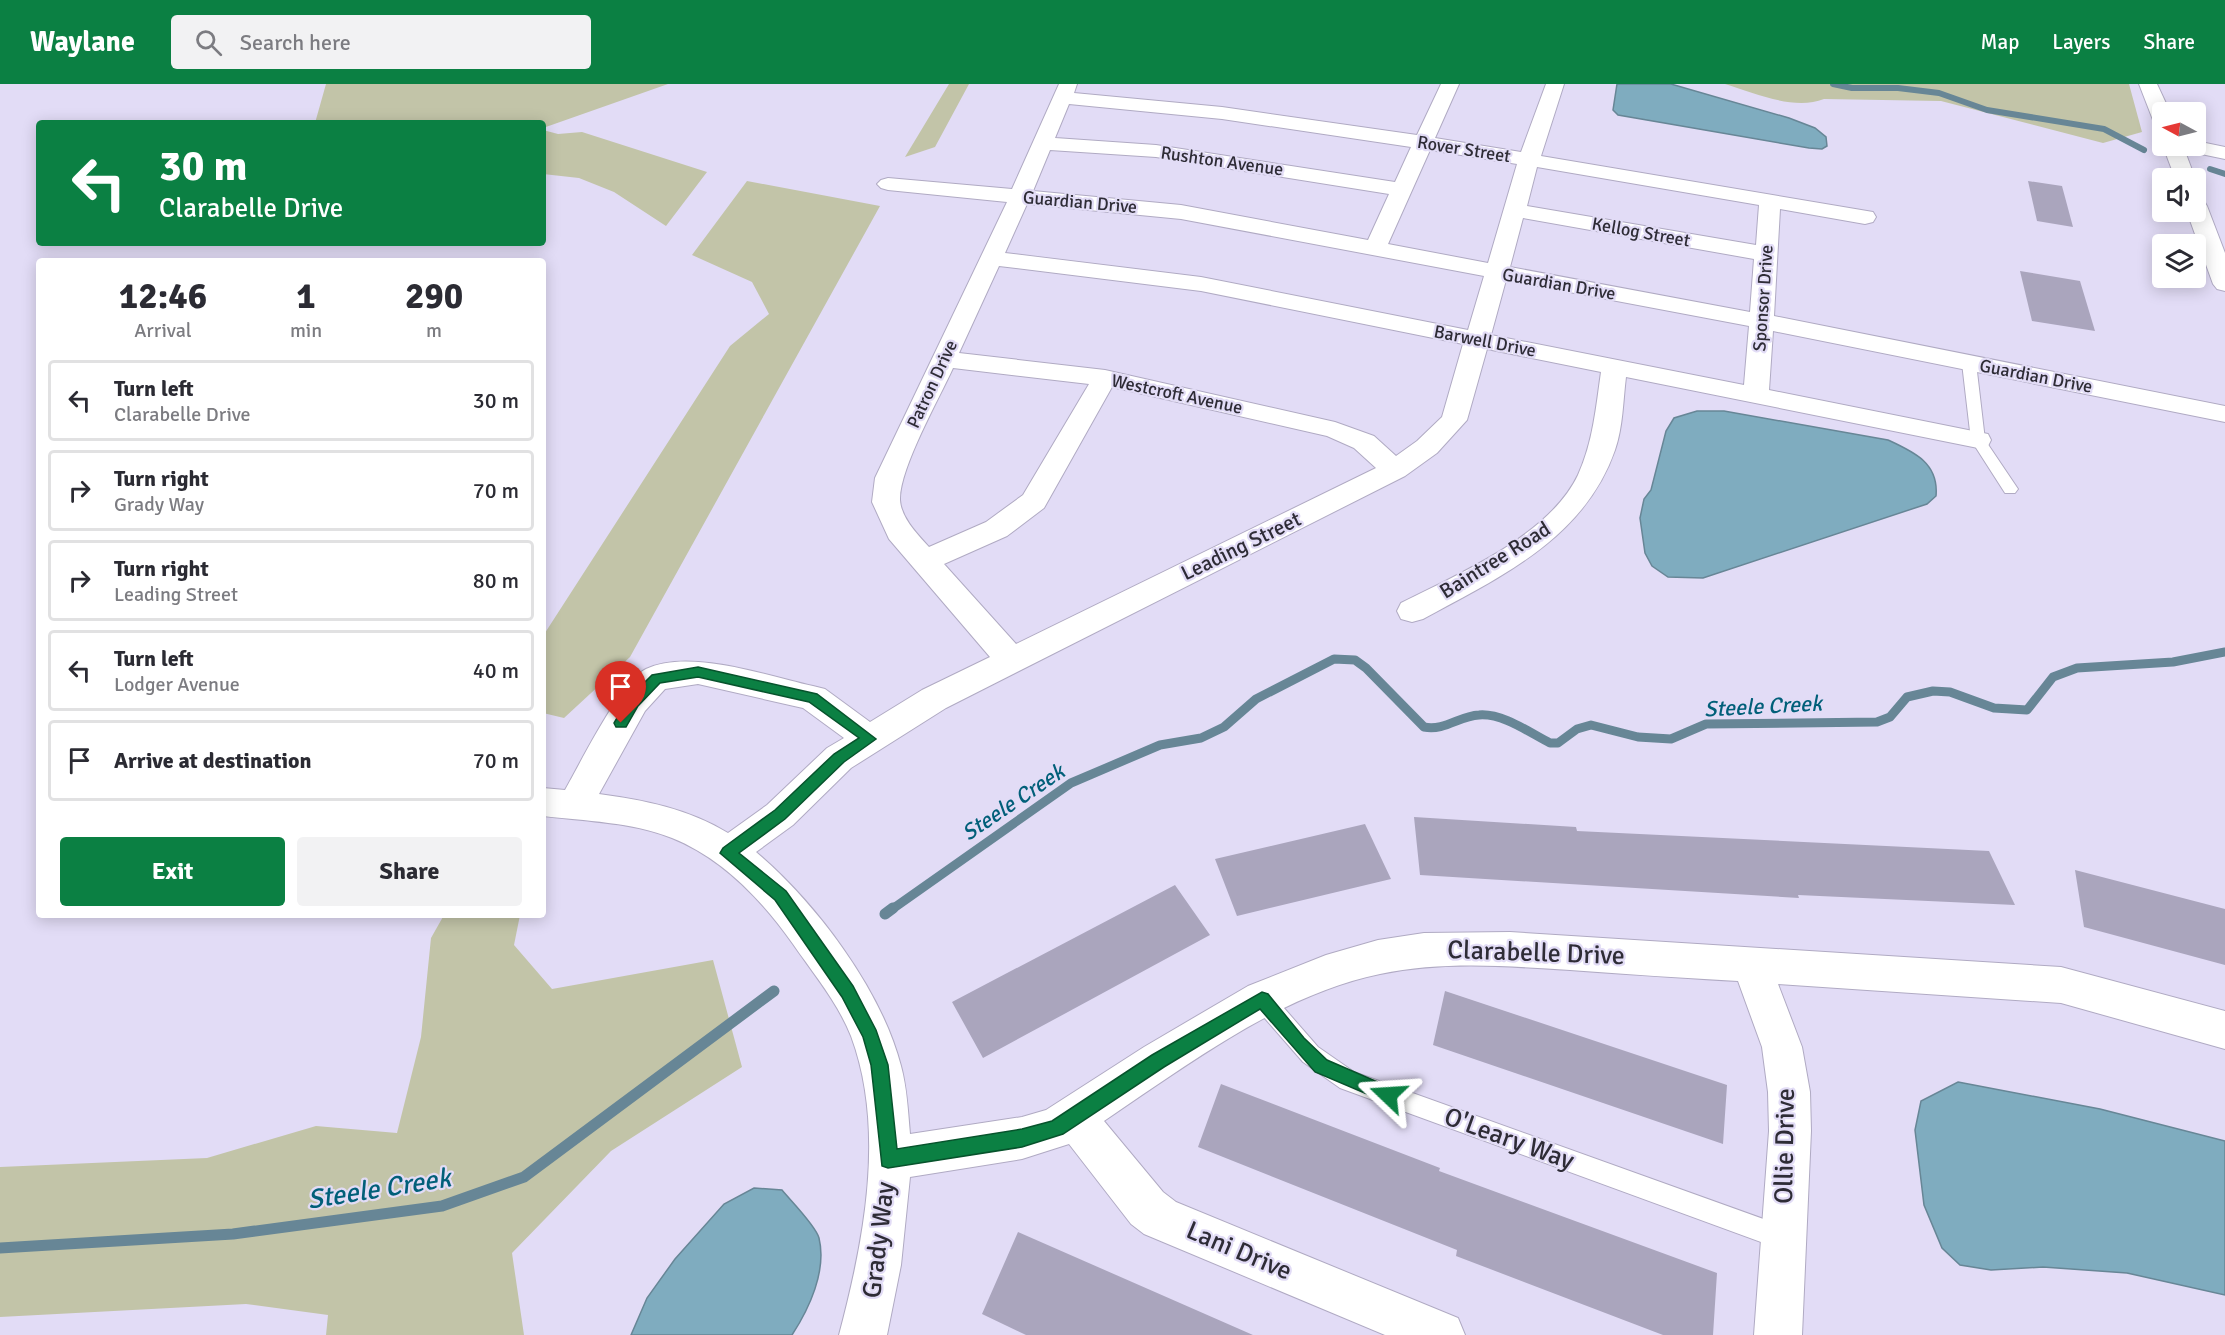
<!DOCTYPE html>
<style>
:root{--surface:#fff;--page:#f2f2f3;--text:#2b2b33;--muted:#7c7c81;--line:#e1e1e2;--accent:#0b8043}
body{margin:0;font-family:Signika,sans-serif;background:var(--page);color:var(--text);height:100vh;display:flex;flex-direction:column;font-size:22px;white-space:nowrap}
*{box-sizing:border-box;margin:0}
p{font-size:20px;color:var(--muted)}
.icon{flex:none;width:33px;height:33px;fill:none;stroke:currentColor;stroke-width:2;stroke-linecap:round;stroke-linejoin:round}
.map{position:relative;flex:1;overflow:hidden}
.sheet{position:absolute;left:36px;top:174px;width:510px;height:660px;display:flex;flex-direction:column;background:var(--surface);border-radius:6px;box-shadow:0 3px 15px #0003}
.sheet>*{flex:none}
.guide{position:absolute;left:36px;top:36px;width:510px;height:126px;border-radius:6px;box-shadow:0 3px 15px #0003;background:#0b8043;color:#fff;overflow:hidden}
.needle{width:39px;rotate:277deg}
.tools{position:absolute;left:2152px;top:18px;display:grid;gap:12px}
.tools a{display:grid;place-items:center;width:54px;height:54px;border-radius:6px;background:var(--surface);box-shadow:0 3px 15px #0003;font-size:30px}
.pin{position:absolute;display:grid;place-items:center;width:51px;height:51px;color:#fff;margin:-62px -26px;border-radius:50% 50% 50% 0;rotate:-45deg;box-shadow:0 0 6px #0007}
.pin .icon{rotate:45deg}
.me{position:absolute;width:66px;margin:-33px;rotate:290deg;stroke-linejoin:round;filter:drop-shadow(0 0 4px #0008)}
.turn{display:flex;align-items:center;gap:21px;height:126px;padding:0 24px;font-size:27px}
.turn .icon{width:78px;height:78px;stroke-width:2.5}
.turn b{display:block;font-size:42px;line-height:51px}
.eta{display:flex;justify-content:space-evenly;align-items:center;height:102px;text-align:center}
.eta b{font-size:36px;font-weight:800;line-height:42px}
.action{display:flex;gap:12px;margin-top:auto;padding:12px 24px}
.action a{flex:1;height:69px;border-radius:6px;background:var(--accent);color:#fff;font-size:24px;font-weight:800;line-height:69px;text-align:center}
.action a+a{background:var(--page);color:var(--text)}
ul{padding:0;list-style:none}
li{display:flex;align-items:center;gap:18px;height:81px;margin:0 12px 9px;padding:0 12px;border:3px solid var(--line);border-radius:6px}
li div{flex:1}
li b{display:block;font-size:22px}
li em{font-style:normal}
header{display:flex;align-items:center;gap:36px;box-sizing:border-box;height:84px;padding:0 30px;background:var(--accent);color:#fff}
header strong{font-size:28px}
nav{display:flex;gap:33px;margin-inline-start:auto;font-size:21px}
.search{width:420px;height:54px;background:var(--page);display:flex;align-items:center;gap:15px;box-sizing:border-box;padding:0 21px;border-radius:6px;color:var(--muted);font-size:22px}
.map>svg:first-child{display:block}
.green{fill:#c2c4a8}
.water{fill:#7facbf;stroke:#678696;stroke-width:1.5}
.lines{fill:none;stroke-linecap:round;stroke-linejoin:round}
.stream-far2{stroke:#678696;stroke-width:6}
.stream-far1{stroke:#678696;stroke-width:9}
.stream{stroke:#678696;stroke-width:11}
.building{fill:#aaa5bd}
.lane-casing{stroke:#b0aac3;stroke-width:2}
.street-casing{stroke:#b0aac3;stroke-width:2}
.secondary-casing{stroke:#b0aac3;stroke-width:2}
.lane{fill:#fff;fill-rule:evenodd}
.street{fill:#fff;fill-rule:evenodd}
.secondary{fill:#fff;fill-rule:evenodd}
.route{fill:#0b8043;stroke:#07532c;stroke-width:1.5}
.labels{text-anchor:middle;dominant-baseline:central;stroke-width:4.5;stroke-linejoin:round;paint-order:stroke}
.far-street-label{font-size:18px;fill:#2e2c36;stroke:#e2dcf6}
.street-label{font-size:21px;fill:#2e2c36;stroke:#e2dcf6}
.water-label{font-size:22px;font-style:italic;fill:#015f79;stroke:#e2dcf6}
.near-street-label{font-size:26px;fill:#2e2c36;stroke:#e2dcf6}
.near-water-label{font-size:27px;font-style:italic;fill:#015f79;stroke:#e2dcf6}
</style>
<header>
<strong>Waylane</strong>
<div class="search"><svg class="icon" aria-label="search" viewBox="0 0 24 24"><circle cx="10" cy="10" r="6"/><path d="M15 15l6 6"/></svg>Search here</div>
<nav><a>Map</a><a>Layers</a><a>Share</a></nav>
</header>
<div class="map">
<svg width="2225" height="1251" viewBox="0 0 2225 1251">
<rect width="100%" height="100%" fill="#e2dcf6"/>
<path class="green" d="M326,0H668L543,44V39H315Z
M949,0H969L935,63L905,73Z
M1725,0H2129L2142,48L2103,59L1941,17L1824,15C1794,27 1755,9 1725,0Z
M543,46L558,50L582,48L707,88L666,142L614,108L579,94L543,90Z
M747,97L880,122L630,573L564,634L543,629V552L730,262L769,230L752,198L692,171Z
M444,831H520L514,861L552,905L713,876L742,983L611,1067L512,1169L524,1251H326L328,1231L246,1220L0,1233V1083L207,1074L316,1042L397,1049L421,953L431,854Z"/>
<path class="water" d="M1617,0H1671L1789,34L1815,44L1826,53L1827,62L1822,65L1809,64L1618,31L1613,26Z
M1697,327H1724L1888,356C1914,368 1939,379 1936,412L1927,420L1703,494L1668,493L1652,482L1645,469L1640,434L1644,415L1651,406L1666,347L1674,334Z
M1958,998L2100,1025L2225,1057V1211L2127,1189L2043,1183L1991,1186L1960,1181L1942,1164L1924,1121L1915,1046L1921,1017Z
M754,1104L782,1106C791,1117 816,1142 819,1154C827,1187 809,1225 792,1251H631L647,1214L675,1175L724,1120Z"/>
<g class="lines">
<path class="stream-far2" d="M1833,0L1852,4H1898L1939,9L1987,26L2104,45L2144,66
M2210,85L2225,90"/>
<path class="stream-far1" d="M891,826L1071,699L1160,661L1201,654L1224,643L1256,615L1334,575L1355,576L1366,584L1424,643C1445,647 1459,632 1479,631C1503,629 1530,649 1550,659H1558L1577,645L1591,641L1638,653L1671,655L1706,640L1877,638L1890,633L1907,613L1933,607L1950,608L1994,624L2027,626L2053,593L2077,584L2173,578L2225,568"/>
<path class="stream" d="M885,830L893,824
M0,1164L233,1150L442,1122L524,1093L774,907"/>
</g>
<path class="building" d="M2028,97L2062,102L2073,143L2037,137Z
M2020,187L2080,197L2095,247L2032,237Z
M1414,733L1576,743L1577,747L1989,767L2015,821L1798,811L1799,814L1420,791Z
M1365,740L1391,795L1237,832L1215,775Z
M2075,786L2225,825V881L2084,843Z
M1175,801L1210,851L983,974L952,918Z
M1445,907L1727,1001L1723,1060L1433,961Z
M1221,1000L1440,1084L1439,1087L1717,1189L1713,1251H1663L1456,1172L1457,1166L1198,1063Z
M1018,1148L1253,1251H1026L982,1230Z"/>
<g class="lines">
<g class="lane-casing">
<path id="lane" d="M1969,275L1976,279L1985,356L2018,405L2015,409H2005L1971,356L1962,279Z
M1262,905L1270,908L1318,963L1354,988L1783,1142L1792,1145L1795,1154L1792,1163L1783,1166L1340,1004L1303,978L1254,922L1251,915L1254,908Z"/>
</g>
<g class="street-casing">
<path id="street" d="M1059,0H1077L1074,9L1222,23L1417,51L1441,0H1459L1435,54L1521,68L1546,0H1564L1541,72L1873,128L1876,133L1873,138L1865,140L1780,125L1774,232L2225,322V338L1773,247L1769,306L1978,348L1988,350L1991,356L1988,362L1978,364L1626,293C1623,317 1623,343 1615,366C1584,455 1500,493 1423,535L1412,538L1401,535L1397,527L1401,519C1458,490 1549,452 1578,391C1593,358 1596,323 1601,288L1487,265L1467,336L1437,369L1405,392L946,624L851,684L793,741L756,768C816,819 881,905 901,982C907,1004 908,1027 910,1050L1022,1033L1046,1026L1144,963L1248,902L1326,871L1378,856L1424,849L1510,848L2061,883L2225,927V965L2061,919L1778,900L1802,963L1810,1008L1811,1047L1802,1251H1754L1769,1047L1768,1008L1762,963L1738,897C1682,894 1626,890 1570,886C1507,882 1442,877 1380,890C1281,910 1187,981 1104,1037L1163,1108L1176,1118L1458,1234L1465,1251H1385L1144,1150L1131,1140L1069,1060L1022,1075L910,1093L901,1181L887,1251H839C864,1157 886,1046 851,952C838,919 813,889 793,860C762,816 722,774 672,754C632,738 585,737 543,732V704L565,706C581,678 620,598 646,585C689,564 768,592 813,602L825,605L870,638L922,606L990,573L889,455L872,418L875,394L1007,118L888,106L881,104L877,100L881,96L888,94L1012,105ZM1069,20L1222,35L1411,63L1395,98L1156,61L1055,54ZM1050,66L1156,73L1389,110L1368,156L1181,121L1033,107ZM1430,66L1517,80L1488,179L1388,160ZM1537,83L1759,121L1756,161L1527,122ZM1027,120L1181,135L1484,192L1468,246L1201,193L1005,169ZM1523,134L1754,175L1750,228L1510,183ZM999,182L1201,207L1463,260L1442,333L1417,357L1396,372L1374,352L1335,338L1105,286L959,269ZM1506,196L1749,242L1744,301L1491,251ZM953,284L1089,300L1023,411L986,438L929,463C918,451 901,434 900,416C899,385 939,315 953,284ZM1112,303L1327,352L1354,364L1376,384L1016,560L944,480L1007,452L1044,424ZM698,600L803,624L844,654L827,664L767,721L728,749C689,725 644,716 599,710L645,627L665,605Z
M2196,57L2225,63V75L2182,66L2179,62H2196Z"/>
</g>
<g class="secondary-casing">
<path id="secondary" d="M2139,0H2157L2170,28H2163V42L2156,40L2153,36Z
M2163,62H2183L2195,94H2175Z
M2196,115L2204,117L2207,122L2225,169V207L2217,205L2213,200L2187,128H2196Z"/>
</g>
<use href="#lane" class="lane"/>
<use href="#street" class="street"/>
<use href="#secondary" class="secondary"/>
</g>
<path class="route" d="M698,583L817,610L876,655L844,678L785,735L739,769L786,807L853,902L876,946L888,981L897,1065L1022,1045L1052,1037L1152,971L1262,908L1268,910L1304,954L1327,976L1394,1005L1397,1011L1394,1017L1388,1019L1315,988L1260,925L1164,983L1063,1050L1022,1063L888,1084L882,1082L871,981L863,953L842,913L775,816L720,769L723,764L775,726L834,670L859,654L809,618L698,593L660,599L638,622L626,643H616L614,639L628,615L652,591Z"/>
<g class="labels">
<g class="far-street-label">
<text transform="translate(1464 65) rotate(9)">Rover Street</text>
<text transform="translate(1222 77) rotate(8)">Rushton Avenue</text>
<text transform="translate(1080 118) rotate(5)">Guardian Drive</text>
<text transform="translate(1641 148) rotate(10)">Kellog Street</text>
<text transform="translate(1559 200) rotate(10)">Guardian Drive</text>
<text transform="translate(1763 214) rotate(-86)">Sponsor Drive</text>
<text transform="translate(1485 257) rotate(11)">Barwell Drive</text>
<text transform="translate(2036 292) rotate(11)">Guardian Drive</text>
<text transform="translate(932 300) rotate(-65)">Patron Drive</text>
<text transform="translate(1177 310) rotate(12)">Westcroft Avenue</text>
</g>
<g class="street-label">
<text transform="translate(1241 462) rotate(-26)">Leading Street</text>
<text transform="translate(1495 476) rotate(-32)">Baintree Road</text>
</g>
<g class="water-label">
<text transform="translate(1763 622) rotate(-3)">Steele Creek</text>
<text transform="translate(1013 718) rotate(-34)">Steele Creek</text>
</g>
<g class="near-street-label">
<text transform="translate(1536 869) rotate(2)">Clarabelle Drive</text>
<text transform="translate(1509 1055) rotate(20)">O'Leary Way</text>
<text transform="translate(1785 1062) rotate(-89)">Ollie Drive</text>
<text transform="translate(879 1156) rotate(-83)">Grady Way</text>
<text transform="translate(1239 1167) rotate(23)">Lani Drive</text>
</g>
<g class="near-water-label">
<text transform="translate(379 1105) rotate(-9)">Steele Creek</text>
</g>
</g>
</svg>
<div class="tools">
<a><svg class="needle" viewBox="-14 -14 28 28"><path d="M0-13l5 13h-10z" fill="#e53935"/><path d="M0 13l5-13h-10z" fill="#7c7c81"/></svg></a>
<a><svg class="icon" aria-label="sound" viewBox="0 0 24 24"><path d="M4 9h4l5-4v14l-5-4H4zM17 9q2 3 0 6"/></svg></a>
<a><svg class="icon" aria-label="layers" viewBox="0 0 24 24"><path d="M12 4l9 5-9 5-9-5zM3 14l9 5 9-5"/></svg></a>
</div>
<div class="pin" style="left:621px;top:639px;background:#d93025"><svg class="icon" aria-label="arrive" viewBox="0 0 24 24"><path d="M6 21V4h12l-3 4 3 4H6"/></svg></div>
<svg class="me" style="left:1388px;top:1011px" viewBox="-20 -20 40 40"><path d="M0-17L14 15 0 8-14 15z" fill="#0b8043" stroke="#fff" stroke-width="4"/></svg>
<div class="guide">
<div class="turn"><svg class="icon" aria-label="left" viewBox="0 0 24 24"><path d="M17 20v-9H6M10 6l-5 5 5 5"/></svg><div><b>30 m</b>Clarabelle Drive</div></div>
</div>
<section class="sheet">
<div class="eta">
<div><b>12:46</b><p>Arrival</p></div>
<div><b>1</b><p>min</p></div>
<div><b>290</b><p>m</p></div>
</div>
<ul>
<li><svg class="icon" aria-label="left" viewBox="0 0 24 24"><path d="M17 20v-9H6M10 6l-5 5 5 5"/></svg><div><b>Turn left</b><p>Clarabelle Drive</p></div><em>30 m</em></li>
<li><svg class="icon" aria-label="right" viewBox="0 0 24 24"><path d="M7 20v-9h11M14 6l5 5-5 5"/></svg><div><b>Turn right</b><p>Grady Way</p></div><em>70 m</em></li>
<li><svg class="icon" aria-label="right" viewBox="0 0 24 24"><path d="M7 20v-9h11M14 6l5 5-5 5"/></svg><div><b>Turn right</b><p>Leading Street</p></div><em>80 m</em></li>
<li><svg class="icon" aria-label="left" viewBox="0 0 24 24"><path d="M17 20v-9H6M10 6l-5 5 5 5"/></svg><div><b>Turn left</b><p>Lodger Avenue</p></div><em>40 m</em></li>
<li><svg class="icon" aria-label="arrive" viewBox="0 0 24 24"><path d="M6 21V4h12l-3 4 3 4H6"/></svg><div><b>Arrive at destination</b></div><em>70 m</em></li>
</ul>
<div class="action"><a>Exit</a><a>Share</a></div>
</section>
</div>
